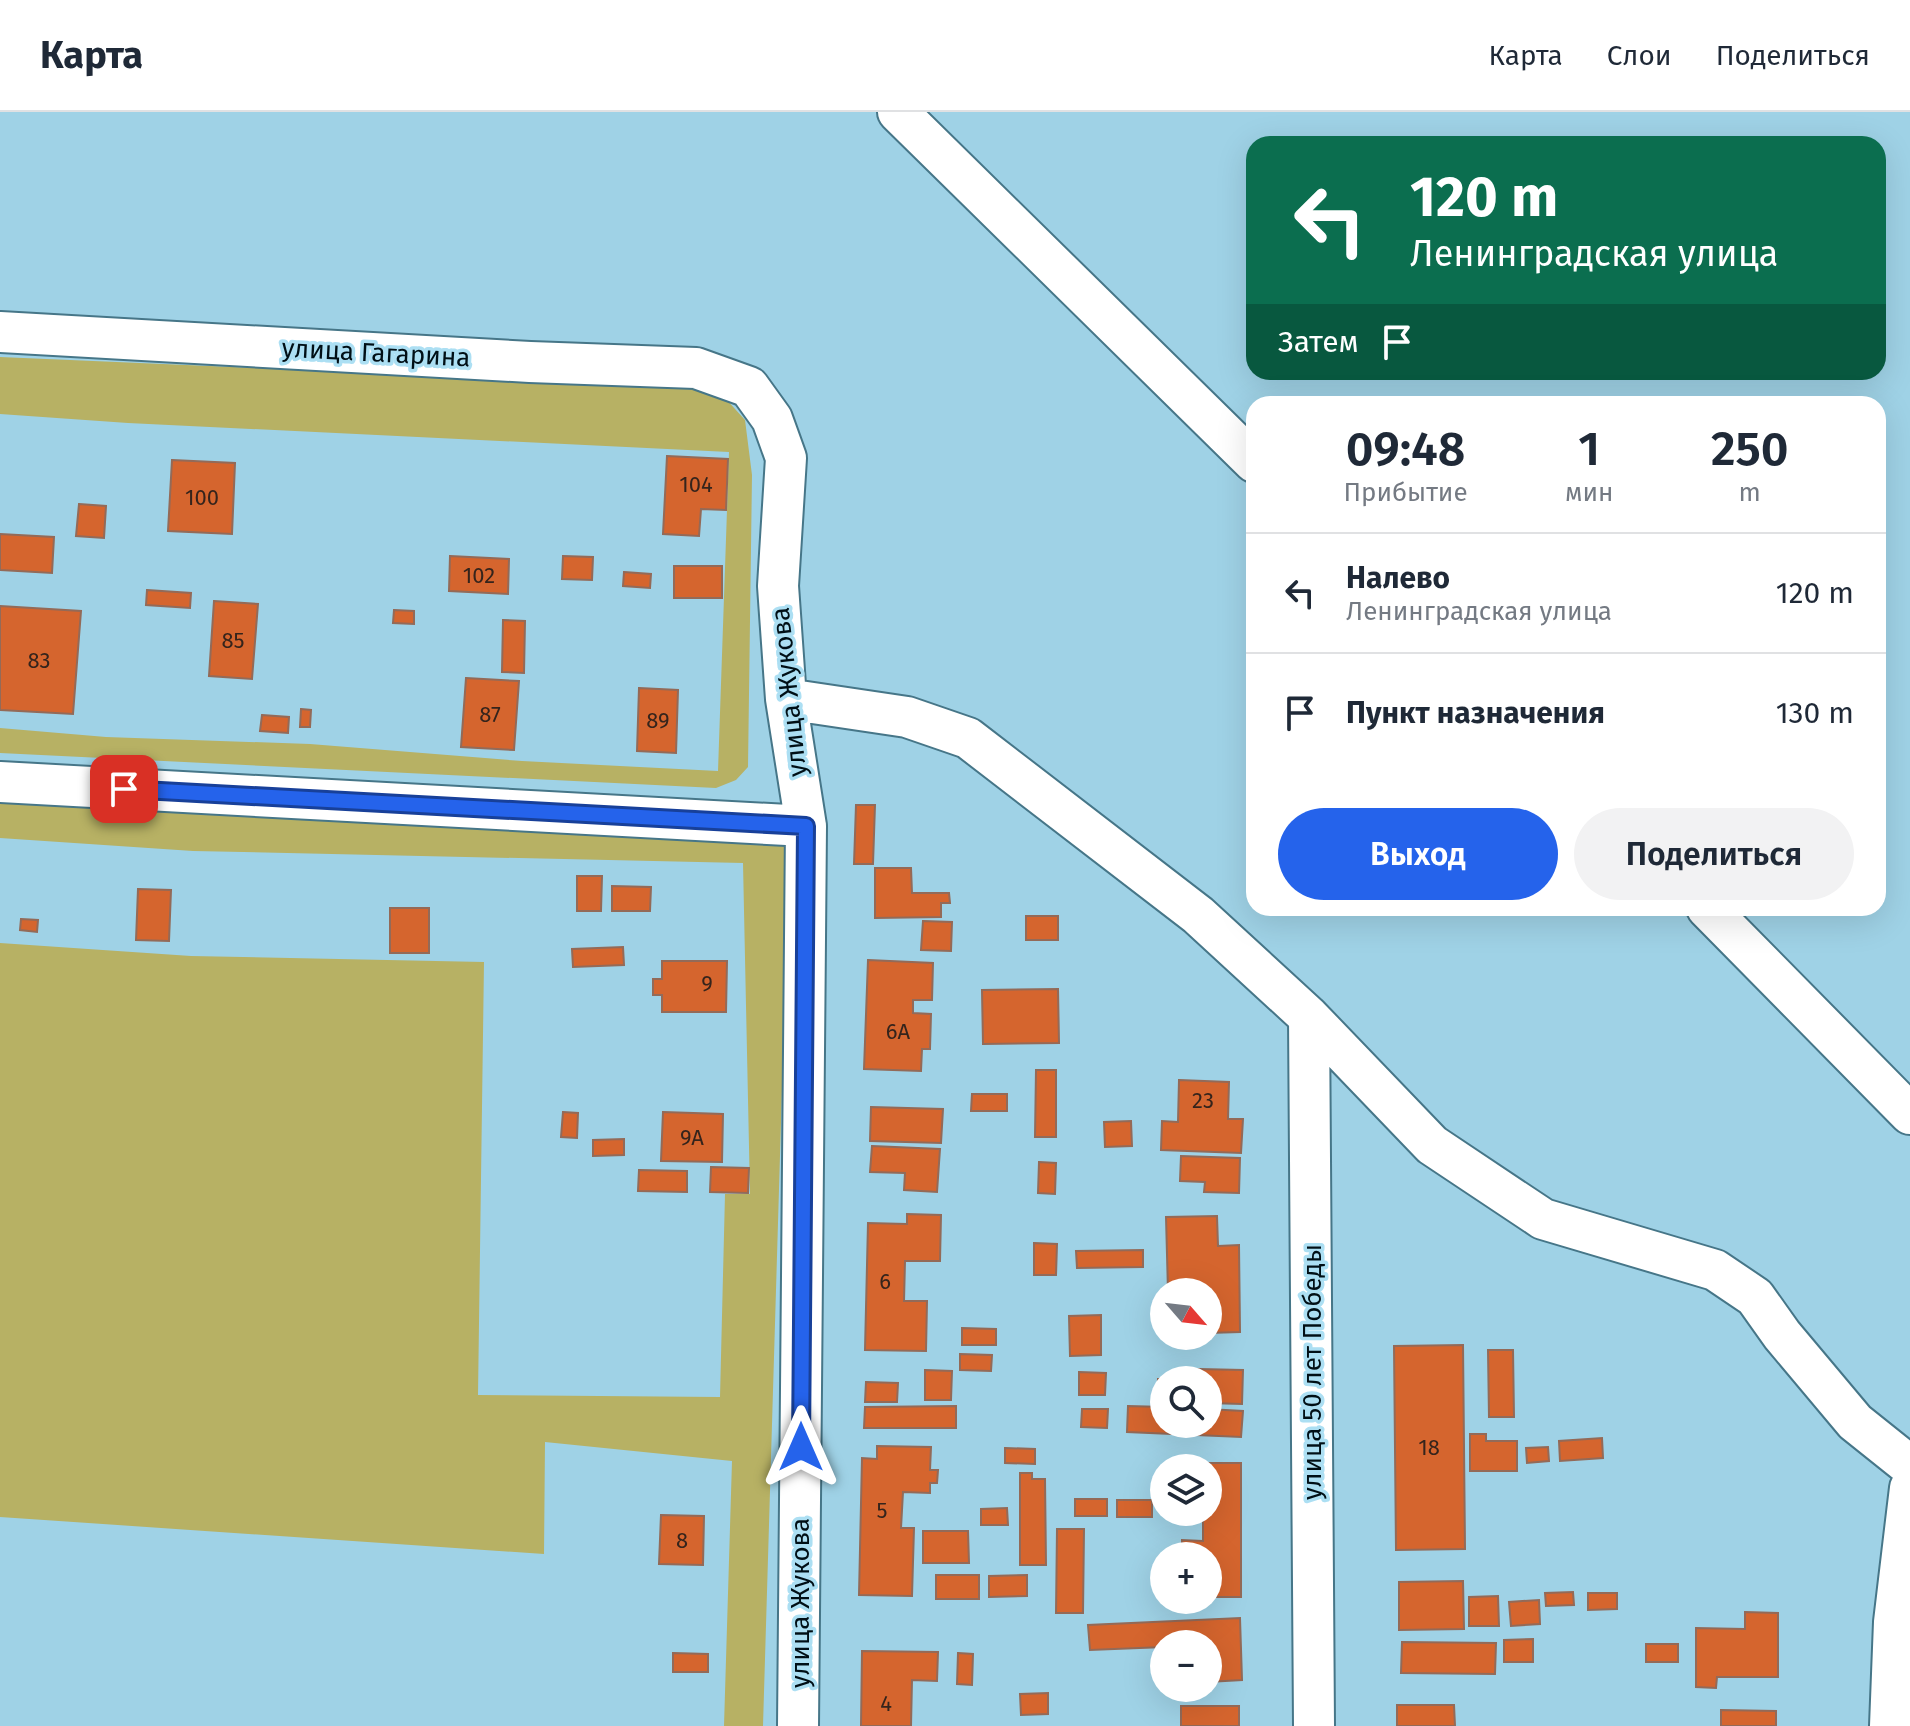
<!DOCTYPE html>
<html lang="ru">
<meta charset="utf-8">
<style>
:root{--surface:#fff;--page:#f2f2f3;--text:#1f2937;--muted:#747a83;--line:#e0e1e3;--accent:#2563eb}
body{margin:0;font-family:"Fira Sans",sans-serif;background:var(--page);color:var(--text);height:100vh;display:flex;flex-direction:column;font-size:30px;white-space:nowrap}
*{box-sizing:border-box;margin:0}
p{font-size:26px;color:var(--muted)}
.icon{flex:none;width:44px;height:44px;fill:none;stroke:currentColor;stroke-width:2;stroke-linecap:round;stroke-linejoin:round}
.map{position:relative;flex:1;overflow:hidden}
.panel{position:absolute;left:1246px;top:284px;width:640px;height:520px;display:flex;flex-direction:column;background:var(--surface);border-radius:24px;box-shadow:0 8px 32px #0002}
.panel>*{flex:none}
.top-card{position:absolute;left:1246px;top:24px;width:640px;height:244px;border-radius:24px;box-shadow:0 8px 32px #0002;background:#0b6e4f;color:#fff;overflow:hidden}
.needle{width:52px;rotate:118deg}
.controls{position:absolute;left:1150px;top:1166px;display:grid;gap:16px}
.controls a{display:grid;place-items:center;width:72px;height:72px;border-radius:50%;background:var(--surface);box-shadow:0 8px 32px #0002;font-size:40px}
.pin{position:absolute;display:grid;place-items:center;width:68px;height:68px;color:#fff;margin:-34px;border-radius:16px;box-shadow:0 4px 12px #0006}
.me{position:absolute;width:88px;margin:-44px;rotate:0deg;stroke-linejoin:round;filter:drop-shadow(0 0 6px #0008)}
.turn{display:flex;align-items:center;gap:28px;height:168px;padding:0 32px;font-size:36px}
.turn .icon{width:104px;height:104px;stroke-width:2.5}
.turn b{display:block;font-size:56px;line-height:68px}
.then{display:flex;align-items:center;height:76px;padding:0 32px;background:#0003;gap:16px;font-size:30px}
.eta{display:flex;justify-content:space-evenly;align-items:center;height:136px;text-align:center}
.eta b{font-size:48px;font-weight:600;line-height:56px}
.primary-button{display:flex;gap:16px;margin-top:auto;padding:16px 32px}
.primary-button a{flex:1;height:92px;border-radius:48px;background:var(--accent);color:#fff;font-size:32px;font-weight:600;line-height:92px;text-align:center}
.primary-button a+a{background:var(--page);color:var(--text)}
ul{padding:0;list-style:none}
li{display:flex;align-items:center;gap:24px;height:120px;padding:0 32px;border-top:2px solid var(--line)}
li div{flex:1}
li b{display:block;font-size:30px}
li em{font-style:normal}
header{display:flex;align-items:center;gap:48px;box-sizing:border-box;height:112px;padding:0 40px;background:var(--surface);border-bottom:2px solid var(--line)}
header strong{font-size:38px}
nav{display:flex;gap:44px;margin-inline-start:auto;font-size:28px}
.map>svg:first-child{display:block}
.green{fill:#b7b164}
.building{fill:#d5652e;stroke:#936a58;stroke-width:2}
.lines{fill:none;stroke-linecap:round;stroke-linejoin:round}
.minor-casing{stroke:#467688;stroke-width:44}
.minor{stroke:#fff;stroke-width:40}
.route-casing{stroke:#184099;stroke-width:20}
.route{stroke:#2563eb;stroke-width:14}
.labels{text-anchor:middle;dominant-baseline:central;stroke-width:7;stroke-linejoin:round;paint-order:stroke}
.number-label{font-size:22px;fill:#35241c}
.street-label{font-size:26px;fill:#000f16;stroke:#acdff3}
</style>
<header>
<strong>Карта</strong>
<nav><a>Карта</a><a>Слои</a><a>Поделиться</a></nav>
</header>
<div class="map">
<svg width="1910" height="1614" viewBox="0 0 1910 1614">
<rect width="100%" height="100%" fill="#9fd2e6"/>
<path class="green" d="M0,245L702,275L726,287L745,308L752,363L748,655L736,668L716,676L0,641V616L106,625L310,632L522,649L718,659L729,340L128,311L0,302Z
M0,684L780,724L789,742L763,1614H724L732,1349L545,1330L544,1442L0,1405V831L191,844L484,850L478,1283L720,1285L725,1082H750L743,751L193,739L0,726Z"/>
<path class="building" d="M667,344L728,347L726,398L701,397L699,424L663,422Z
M172,348L235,351L232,422L168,419Z
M79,392L106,394L104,426L76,424Z
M0,422L54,425L52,461L0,458Z
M450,444L509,447L508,482L449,479Z
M563,444L593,445L592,468L562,467Z
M674,454H722V486H674Z
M624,460L651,462L650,476L623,474Z
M147,478L191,481L190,496L146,493Z
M214,489L258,492L252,567L209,564Z
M0,494L81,499L73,602L0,598Z
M394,498L414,499V512L393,511Z
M503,508L525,509L524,561L502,560Z
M466,566L519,569L514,638L461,635Z
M639,576L678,578L676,641L637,639Z
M301,597L311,598L310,615H300Z
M262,603L289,605L288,621L260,619Z
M856,693H875L873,752H854Z
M875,756H911L912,781H949L950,791H941V805L875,806Z
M577,764H602L601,799H577Z
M612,774L651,775L650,799H612Z
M138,777L171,778L169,829L136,828Z
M390,796H429V841H390Z
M1026,804H1058V828H1026Z
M21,807L38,808L37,820L20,818Z
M923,809L952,810L951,839L921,838Z
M623,835L624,853L573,855L572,837Z
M868,848L933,851L932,888H913V901L931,902L930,937H922L921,959L864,957Z
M662,849H727L726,900H662V883H653V867H662Z
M1058,877L1059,931L983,932L982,878Z
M1036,958H1056V1025H1035Z
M1179,968L1229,970L1228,1007H1243L1241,1041L1161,1038L1162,1009L1178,1010Z
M972,982H1007V999H971Z
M871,995L943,997L941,1031L870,1029Z
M563,1000L578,1001L577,1026L561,1025Z
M663,1000L723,1002L722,1050L661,1049Z
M1131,1009L1132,1034L1105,1035L1104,1010Z
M624,1027V1043L593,1044V1028Z
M872,1034L940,1037L937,1080L904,1078L905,1061L870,1060Z
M1181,1044L1240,1046L1239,1081L1204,1080L1205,1070L1180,1069Z
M1039,1050L1056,1051L1055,1082L1038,1081Z
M711,1055L749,1056L748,1081L710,1080Z
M639,1058L687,1059V1080L638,1079Z
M907,1102L941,1103L940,1149H905L904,1189H927L926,1239L865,1238L868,1111L907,1112Z
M1217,1104L1218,1134L1239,1133L1240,1220L1208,1221V1180H1168L1166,1105Z
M1034,1131L1057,1132L1056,1163H1034Z
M1143,1138V1155L1077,1156L1076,1139Z
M1101,1203V1243L1070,1244L1069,1204Z
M962,1216L996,1217V1233H962Z
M1463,1233L1465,1437L1396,1438L1394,1234Z
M1488,1238H1513L1514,1305H1489Z
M960,1242L992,1243L991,1259L960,1258Z
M1198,1257L1243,1258L1242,1292L1208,1291V1268H1164V1290H1157L1158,1267L1198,1268Z
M925,1258L952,1259L951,1288H925Z
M1079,1260L1106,1261L1105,1283H1079Z
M866,1270L898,1271L897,1290H865Z
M956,1294V1316H864L865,1295Z
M1128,1294L1164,1295V1312H1208V1297L1243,1299L1241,1325L1127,1320Z
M1082,1297H1108L1107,1316L1081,1315Z
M1470,1322H1486V1329H1517V1359H1470Z
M1602,1326L1603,1346L1560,1349L1559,1329Z
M877,1334L931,1335L930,1358H938L937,1371H930V1381L903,1380L901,1416H914L912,1484L859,1483L862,1346L877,1347Z
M1548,1335L1549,1349L1527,1351L1526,1336Z
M1005,1336L1035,1337V1352L1005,1351Z
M1182,1351H1241V1485H1208V1444H1182V1428L1203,1429V1402H1182V1400H1208V1356H1182Z
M1020,1361H1032V1367H1045L1046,1453H1020Z
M1075,1387H1107V1404H1075Z
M1117,1388H1152V1405H1117Z
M1007,1396L1008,1413H981V1397Z
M661,1403L704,1404L703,1453L659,1452Z
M1057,1417H1084L1083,1501H1056Z
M923,1419H968L969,1451H923Z
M936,1463H979V1487H936Z
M1027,1463V1484L989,1485V1464Z
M1463,1469L1464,1517L1399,1518V1470Z
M1573,1480L1574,1493L1546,1494L1545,1481Z
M1588,1481H1617V1497L1588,1498Z
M1498,1484L1499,1514H1469V1485Z
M1539,1488L1540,1512L1511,1514L1509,1490Z
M1745,1500L1778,1501V1565H1717L1716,1576L1696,1575V1516L1745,1517Z
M1240,1506L1242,1568L1208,1570V1532H1164V1535L1090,1538L1088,1513Z
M1533,1527V1550H1504V1528Z
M1402,1530L1496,1531L1495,1562L1401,1561Z
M1646,1532H1678V1550H1646Z
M862,1539L938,1540L937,1569L912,1568L911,1614H861Z
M673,1541L708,1542V1560H673Z
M958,1541L973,1542L972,1573L957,1572Z
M1048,1581V1602L1021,1603L1020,1582Z
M1397,1593H1454L1455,1614H1397Z
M1181,1594H1239V1614H1181Z
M1721,1598L1776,1599V1614H1721Z"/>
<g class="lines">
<g class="minor-casing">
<path id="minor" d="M898,0L1254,350
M0,220L530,250L696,256L749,275L772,307L786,346L778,474L786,587L806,714L798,1614
M786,587L907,605L968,626L1198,803L1309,905L1432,1033L1543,1107L1715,1158L1755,1185L1782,1223L1855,1310L1910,1354
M0,670L806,714
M1707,796L1910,1002
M1309,905L1314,1614
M1890,1614L1894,1510L1910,1376"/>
</g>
<use href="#minor" class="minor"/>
</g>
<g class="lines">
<g class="route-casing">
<path id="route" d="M124,677L806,714L801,1335"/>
</g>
<use href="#route" class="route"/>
</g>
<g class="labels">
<g class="number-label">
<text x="696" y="372">104</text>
<text x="202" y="385">100</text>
<text x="479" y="463">102</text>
<text x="233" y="528">85</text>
<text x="39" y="548">83</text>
<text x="490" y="602">87</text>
<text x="658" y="608">89</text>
<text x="707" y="871">9</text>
<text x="898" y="919">6А</text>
<text x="1203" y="988">23</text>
<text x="692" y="1025">9А</text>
<text x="885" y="1169">6</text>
<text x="1429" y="1335">18</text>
<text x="882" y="1398">5</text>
<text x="682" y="1428">8</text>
<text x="886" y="1591">4</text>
</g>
<g class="street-label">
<text transform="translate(376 241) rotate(3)">улица Гагарина</text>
<text transform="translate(789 580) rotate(-96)">улица Жукова</text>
<text transform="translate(1312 1260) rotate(-90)">улица 50 лет Победы</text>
<text transform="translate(800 1491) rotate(-90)">улица Жукова</text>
</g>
</g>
</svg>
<div class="controls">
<a><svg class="needle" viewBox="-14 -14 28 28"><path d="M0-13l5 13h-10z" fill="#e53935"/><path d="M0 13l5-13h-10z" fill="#747a83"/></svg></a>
<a><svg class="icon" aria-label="search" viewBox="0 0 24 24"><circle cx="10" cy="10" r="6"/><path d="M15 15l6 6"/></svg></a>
<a><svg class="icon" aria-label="layers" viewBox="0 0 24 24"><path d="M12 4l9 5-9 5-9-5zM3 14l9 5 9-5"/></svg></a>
<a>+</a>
<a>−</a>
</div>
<div class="pin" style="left:124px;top:677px;background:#d93025"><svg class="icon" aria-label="arrive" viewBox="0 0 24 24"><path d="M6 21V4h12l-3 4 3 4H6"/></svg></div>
<svg class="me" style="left:801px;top:1335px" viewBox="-20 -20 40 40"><path d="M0-17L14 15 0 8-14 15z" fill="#2563eb" stroke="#fff" stroke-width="4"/></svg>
<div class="top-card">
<div class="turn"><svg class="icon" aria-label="left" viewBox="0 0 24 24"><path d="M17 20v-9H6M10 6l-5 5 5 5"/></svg><div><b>120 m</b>Ленинградская улица</div></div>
<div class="then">Затем<svg class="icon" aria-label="arrive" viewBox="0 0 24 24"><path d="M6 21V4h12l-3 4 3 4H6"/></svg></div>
</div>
<section class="panel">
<div class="eta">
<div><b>09:48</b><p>Прибытие</p></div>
<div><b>1</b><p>мин</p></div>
<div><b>250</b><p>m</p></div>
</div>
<ul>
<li><svg class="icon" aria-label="left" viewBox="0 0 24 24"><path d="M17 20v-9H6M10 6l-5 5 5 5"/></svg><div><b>Налево</b><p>Ленинградская улица</p></div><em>120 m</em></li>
<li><svg class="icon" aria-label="arrive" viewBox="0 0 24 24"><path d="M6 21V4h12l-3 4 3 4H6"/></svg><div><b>Пункт назначения</b></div><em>130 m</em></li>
</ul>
<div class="primary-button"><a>Выход</a><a>Поделиться</a></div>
</section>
</div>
